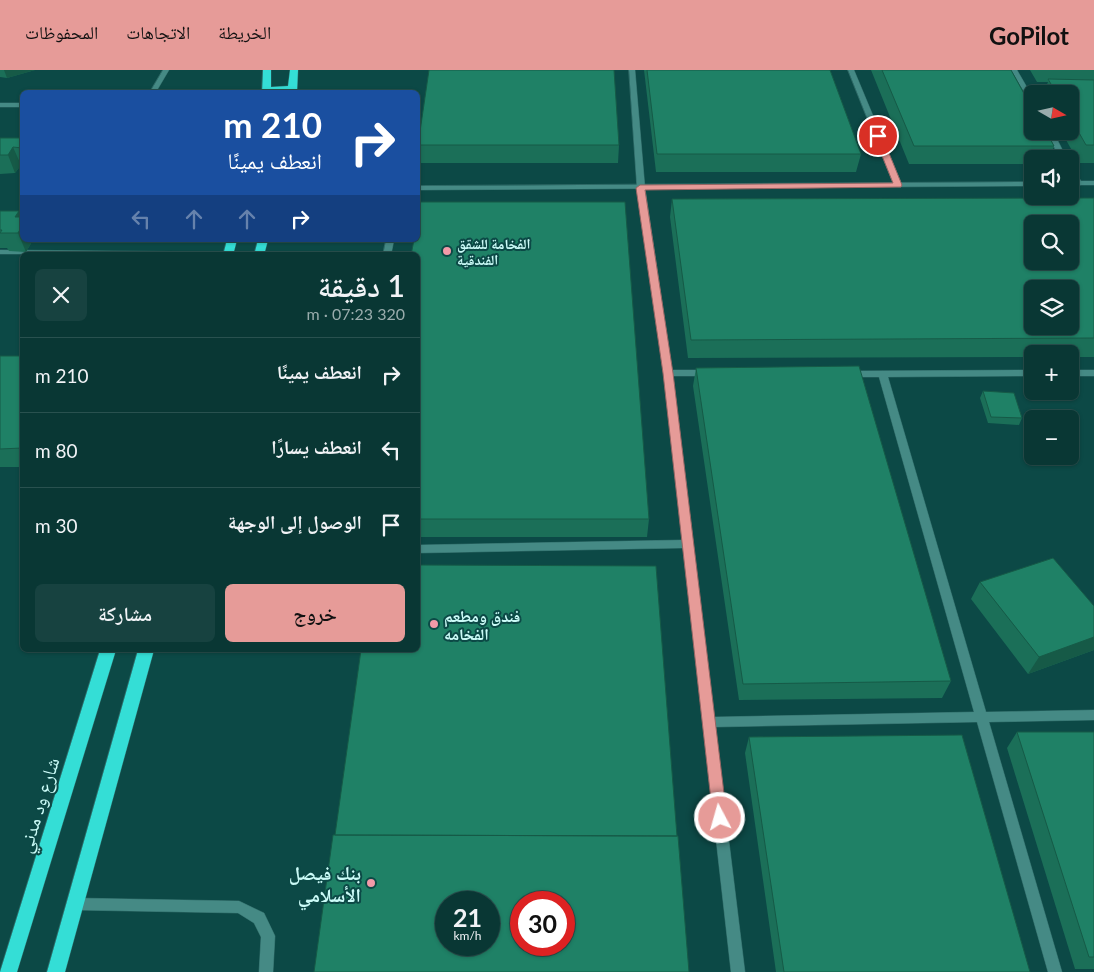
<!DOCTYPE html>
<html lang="ar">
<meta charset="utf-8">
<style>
:root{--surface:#093734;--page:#174240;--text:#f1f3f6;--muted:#99acac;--line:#29514f;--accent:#e69b98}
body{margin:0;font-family:Lato,"Noto Naskh Arabic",sans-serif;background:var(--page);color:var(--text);direction:rtl;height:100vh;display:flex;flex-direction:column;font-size:19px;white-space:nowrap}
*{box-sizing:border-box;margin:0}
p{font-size:16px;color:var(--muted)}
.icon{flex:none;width:28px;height:28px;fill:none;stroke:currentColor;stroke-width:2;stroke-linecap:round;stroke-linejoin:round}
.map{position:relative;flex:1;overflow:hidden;direction:ltr}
.sheet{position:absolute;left:20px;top:182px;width:400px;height:400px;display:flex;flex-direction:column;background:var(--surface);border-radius:8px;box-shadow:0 1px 4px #0004,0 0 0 1px var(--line);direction:rtl}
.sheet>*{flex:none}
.top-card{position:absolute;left:20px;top:20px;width:400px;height:152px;border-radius:8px;box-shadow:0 1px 4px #0004,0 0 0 1px var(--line);direction:rtl;background:#1a4fa0;color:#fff;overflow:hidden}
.needle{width:32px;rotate:99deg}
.controls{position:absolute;left:1024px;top:15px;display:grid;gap:10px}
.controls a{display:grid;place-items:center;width:55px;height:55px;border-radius:8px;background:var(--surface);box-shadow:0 1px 4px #0004,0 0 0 1px var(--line);font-size:25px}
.speed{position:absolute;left:435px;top:821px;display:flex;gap:10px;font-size:25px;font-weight:700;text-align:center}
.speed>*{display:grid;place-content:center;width:65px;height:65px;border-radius:50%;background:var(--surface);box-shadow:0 1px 4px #0004,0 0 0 1px var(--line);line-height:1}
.speed small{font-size:12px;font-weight:400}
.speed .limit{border:8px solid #d22;background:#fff;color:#111}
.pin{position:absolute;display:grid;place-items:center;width:42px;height:42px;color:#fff;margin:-21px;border:2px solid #fff;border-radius:50%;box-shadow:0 1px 5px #0007}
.me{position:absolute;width:55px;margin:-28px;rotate:354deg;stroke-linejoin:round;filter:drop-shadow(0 0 4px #0008)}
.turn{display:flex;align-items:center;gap:18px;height:105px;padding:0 15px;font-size:22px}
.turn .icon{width:65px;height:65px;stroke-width:2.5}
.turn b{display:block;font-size:35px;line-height:42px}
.lanes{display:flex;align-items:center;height:48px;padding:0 15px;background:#0003;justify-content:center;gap:25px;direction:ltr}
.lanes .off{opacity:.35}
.round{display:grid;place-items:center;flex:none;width:52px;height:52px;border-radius:8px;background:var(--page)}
.overview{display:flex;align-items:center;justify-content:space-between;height:85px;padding:0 15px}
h1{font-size:30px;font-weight:600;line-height:38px}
.cta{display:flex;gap:10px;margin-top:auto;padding:10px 15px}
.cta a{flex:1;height:58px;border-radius:8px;background:var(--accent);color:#111;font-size:20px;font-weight:600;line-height:58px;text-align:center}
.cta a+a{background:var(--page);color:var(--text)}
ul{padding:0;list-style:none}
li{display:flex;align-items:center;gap:15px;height:75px;padding:0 15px;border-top:1px solid var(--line)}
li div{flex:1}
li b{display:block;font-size:19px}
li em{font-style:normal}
header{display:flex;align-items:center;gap:30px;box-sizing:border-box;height:70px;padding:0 25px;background:var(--accent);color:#111}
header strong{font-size:24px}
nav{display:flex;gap:28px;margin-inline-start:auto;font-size:18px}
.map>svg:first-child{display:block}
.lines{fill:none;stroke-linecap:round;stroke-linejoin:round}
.service-casing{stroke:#2e6966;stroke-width:1}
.minor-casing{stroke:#2e6966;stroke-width:1}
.tertiary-casing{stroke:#2e6966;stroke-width:1}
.trunk-casing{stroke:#2e6966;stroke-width:1}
.service{fill:#458a85;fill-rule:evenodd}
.minor{fill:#458a85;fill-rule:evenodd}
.tertiary{fill:#458a85;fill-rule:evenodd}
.trunk{fill:#34ded6;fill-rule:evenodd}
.wall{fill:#1b6f58}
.shaded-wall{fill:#165a47}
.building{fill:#1f8166;stroke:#165a47;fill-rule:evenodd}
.route{fill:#e69b98;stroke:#966563}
.poi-dot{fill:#f39aa8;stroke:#0c4946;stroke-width:2}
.labels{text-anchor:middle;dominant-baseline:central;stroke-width:4;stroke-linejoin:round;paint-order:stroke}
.far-poi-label{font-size:14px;font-weight:bold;fill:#cbfbf7;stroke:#0c4946;text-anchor:start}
.poi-label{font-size:16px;font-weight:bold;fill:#cbfbf7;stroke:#0c4946;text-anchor:start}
.near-street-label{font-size:19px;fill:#cbfbf7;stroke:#0c4946}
.near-poi-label{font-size:19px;font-weight:bold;fill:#cbfbf7;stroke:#0c4946;text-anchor:end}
</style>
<header>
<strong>GoPilot</strong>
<nav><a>الخريطة</a><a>الاتجاهات</a><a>المحفوظات</a></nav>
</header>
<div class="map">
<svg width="1094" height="902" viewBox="0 0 1094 902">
<rect width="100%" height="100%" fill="#0c4946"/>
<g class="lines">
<g class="service-casing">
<path id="service" d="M163,0H169L156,22H150Z
M0,33H22V37H0Z
M0,180L229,182L233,184H0Z"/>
</g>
<g class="minor-casing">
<path id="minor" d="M629,0H635L645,118L672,300H707L711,303L707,306H673L714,647L974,642L879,307H849L845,304L849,301L1032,300V306L888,307L986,642L1094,640V650L989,652L1062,902H1048L977,652L715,657L745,902H731L683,478L418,483V475L682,470L664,303L637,118Z
M848,0H854L902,115L901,117H898L894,115Z
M1011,0H1017L1028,19H1058L1061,21L1058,23H1031L1032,33L1030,32Z
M1046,61H1053L1067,89H1060Z
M1070,97H1073L1082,113L1081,115H1078C1071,113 1070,104 1070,97Z
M386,170H394L391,185H383Z
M1070,300H1094V306H1070Z
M75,828L239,831L264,843L275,866L273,902H259L261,867L254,853L238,843L75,840L70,839L69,834L70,829Z"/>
</g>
<g class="tertiary-casing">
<path id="tertiary" d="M1070,111H1094V115H1070Z
M1032,112V116L418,120V116Z"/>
</g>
<g class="trunk-casing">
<path id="trunk" d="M263,0H271V17L288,16L290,0H298L297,22H262Z
M227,170H237L233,185H223Z
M258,170H268L264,185H254Z
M100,580H116L17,902H0Z
M138,580H154L65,902H47Z"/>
</g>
<use href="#service" class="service"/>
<use href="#minor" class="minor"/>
<use href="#tertiary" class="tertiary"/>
<use href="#trunk" class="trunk"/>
</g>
<path class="wall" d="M0,0H35L7,8L0,7Z
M644,0H830L861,84L856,102H656Z
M871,0H1011L1054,76L1049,89H1032V94H909Z
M1030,0H1094V93H1079L1061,61H1070V24H1043L1048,12H1037Z
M0,68H22V95H21L15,103L0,104Z
M418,75H619L618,93H419Z
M1094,128V287H1070V284H1032V287L688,288L670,147L672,129Z
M0,141H19L22,147V170H33L26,182L9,181L7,178H0Z
M43,170H96V172L43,171Z
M418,185L649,449L647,467H418Z
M0,286H22V397H0Z
M696,298L951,611L942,628L739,630L693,316Z
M983,321L1022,348L1019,355L988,353L980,328Z
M1031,367H1032V382L1028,374Z
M1035,386H1054L1052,391L1038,392Z
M980,512L1094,536V580L1028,604L971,529Z
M1017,662H1094V899H1075L1007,678Z
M749,667L1030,902H776L745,683Z"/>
<path class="shaded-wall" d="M4,0H35L7,8Z
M13,77L21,95L15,103L8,85Z
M19,141L22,148V170H33L26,182L18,163L15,147Z
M1094,567V580L1028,604L1039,587Z"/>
<path class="building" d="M429,0H614L619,75H418Z
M647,0H830L861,84H657Z
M882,0H1011L1032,38V61H1046L1054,76H914Z
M1048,9L1094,10V75H1086L1070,47V24H1057Z
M0,68H22V78L13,77L8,85H0Z
M1094,128V268L691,270L672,129ZM1032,154H1070V191H1032ZM1032,219H1070V256H1032Z
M419,132H625L649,449H418V185H411L414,170H418V142Z
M0,141H19L15,147H22V156L18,163H0L2,160H0Z
M0,286H22V378L0,379Z
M859,296L951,611L743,614L696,298Z
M983,321L1014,323L1022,348L991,347Z
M1053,488L1094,536V567L1039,587L980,512Z
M418,495L656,496L677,766L335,765L361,580H418Z
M1017,662H1094V887H1089Z
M962,665L1030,902H784L749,667Z
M333,765L678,766L689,902H314ZM446,832H489V875H446ZM521,832H564V875H521Z"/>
<path class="route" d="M878,63L882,66L902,115L901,117L645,120L673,303L727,748L725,753L720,755L715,753L713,748L663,303L636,118L640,115L893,113L874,66Z"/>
<g class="poi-dot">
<circle cx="447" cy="181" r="5"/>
<circle cx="434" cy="554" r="5"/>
<circle cx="371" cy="813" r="5"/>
</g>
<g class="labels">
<g class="far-poi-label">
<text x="457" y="173">الفخامة للشقق<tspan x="457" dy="16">الفندقية</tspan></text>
</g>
<g class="poi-label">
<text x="444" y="545">فندق ومطعم<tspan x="444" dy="18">الفخامه</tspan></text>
</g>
<g class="near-street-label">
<text transform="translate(38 735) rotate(-73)">شارع ود مدني</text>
</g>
<g class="near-poi-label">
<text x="361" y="802">بنك فيصل<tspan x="361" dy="22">الأسلامي</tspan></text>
</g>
</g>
</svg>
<div class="controls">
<a><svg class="needle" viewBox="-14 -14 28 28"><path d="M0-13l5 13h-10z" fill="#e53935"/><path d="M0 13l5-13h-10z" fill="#99acac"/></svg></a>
<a><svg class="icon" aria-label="sound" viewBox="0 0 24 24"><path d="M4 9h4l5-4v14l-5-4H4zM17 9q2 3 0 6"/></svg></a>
<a><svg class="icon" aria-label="search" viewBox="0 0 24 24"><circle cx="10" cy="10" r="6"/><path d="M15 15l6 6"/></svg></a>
<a><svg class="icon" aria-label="layers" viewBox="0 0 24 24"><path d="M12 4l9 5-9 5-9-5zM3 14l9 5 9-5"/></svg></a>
<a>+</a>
<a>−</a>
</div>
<div class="speed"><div>21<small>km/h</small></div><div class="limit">30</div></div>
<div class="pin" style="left:878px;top:66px;background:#d93025"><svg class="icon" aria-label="arrive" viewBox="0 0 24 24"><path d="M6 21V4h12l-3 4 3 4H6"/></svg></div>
<svg class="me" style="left:720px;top:748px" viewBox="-20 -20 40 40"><circle r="17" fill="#e69b98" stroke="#fff" stroke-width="3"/><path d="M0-11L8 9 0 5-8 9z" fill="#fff"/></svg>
<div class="top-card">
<div class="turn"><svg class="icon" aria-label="right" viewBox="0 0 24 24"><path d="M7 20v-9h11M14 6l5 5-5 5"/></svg><div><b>210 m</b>انعطف يمينًا</div></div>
<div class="lanes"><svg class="icon off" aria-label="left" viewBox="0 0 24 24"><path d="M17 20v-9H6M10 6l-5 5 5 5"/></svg><svg class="icon off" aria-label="ahead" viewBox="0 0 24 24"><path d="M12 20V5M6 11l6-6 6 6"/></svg><svg class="icon off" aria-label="ahead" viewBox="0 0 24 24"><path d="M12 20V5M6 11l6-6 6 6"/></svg><svg class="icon" aria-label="right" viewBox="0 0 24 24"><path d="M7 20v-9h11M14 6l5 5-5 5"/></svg></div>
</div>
<section class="sheet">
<div class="overview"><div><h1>1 دقيقة</h1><p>320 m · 07:23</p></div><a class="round"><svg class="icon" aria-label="close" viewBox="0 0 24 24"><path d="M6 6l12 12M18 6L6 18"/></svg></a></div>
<ul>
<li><svg class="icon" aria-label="right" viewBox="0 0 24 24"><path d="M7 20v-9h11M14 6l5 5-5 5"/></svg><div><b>انعطف يمينًا</b></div><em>210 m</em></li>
<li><svg class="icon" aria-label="left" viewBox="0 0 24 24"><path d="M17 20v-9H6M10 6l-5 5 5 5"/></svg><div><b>انعطف يسارًا</b></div><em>80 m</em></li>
<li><svg class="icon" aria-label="arrive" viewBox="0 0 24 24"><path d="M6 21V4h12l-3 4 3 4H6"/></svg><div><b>الوصول إلى الوجهة</b></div><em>30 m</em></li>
</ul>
<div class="cta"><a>خروج</a><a>مشاركة</a></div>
</section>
</div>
